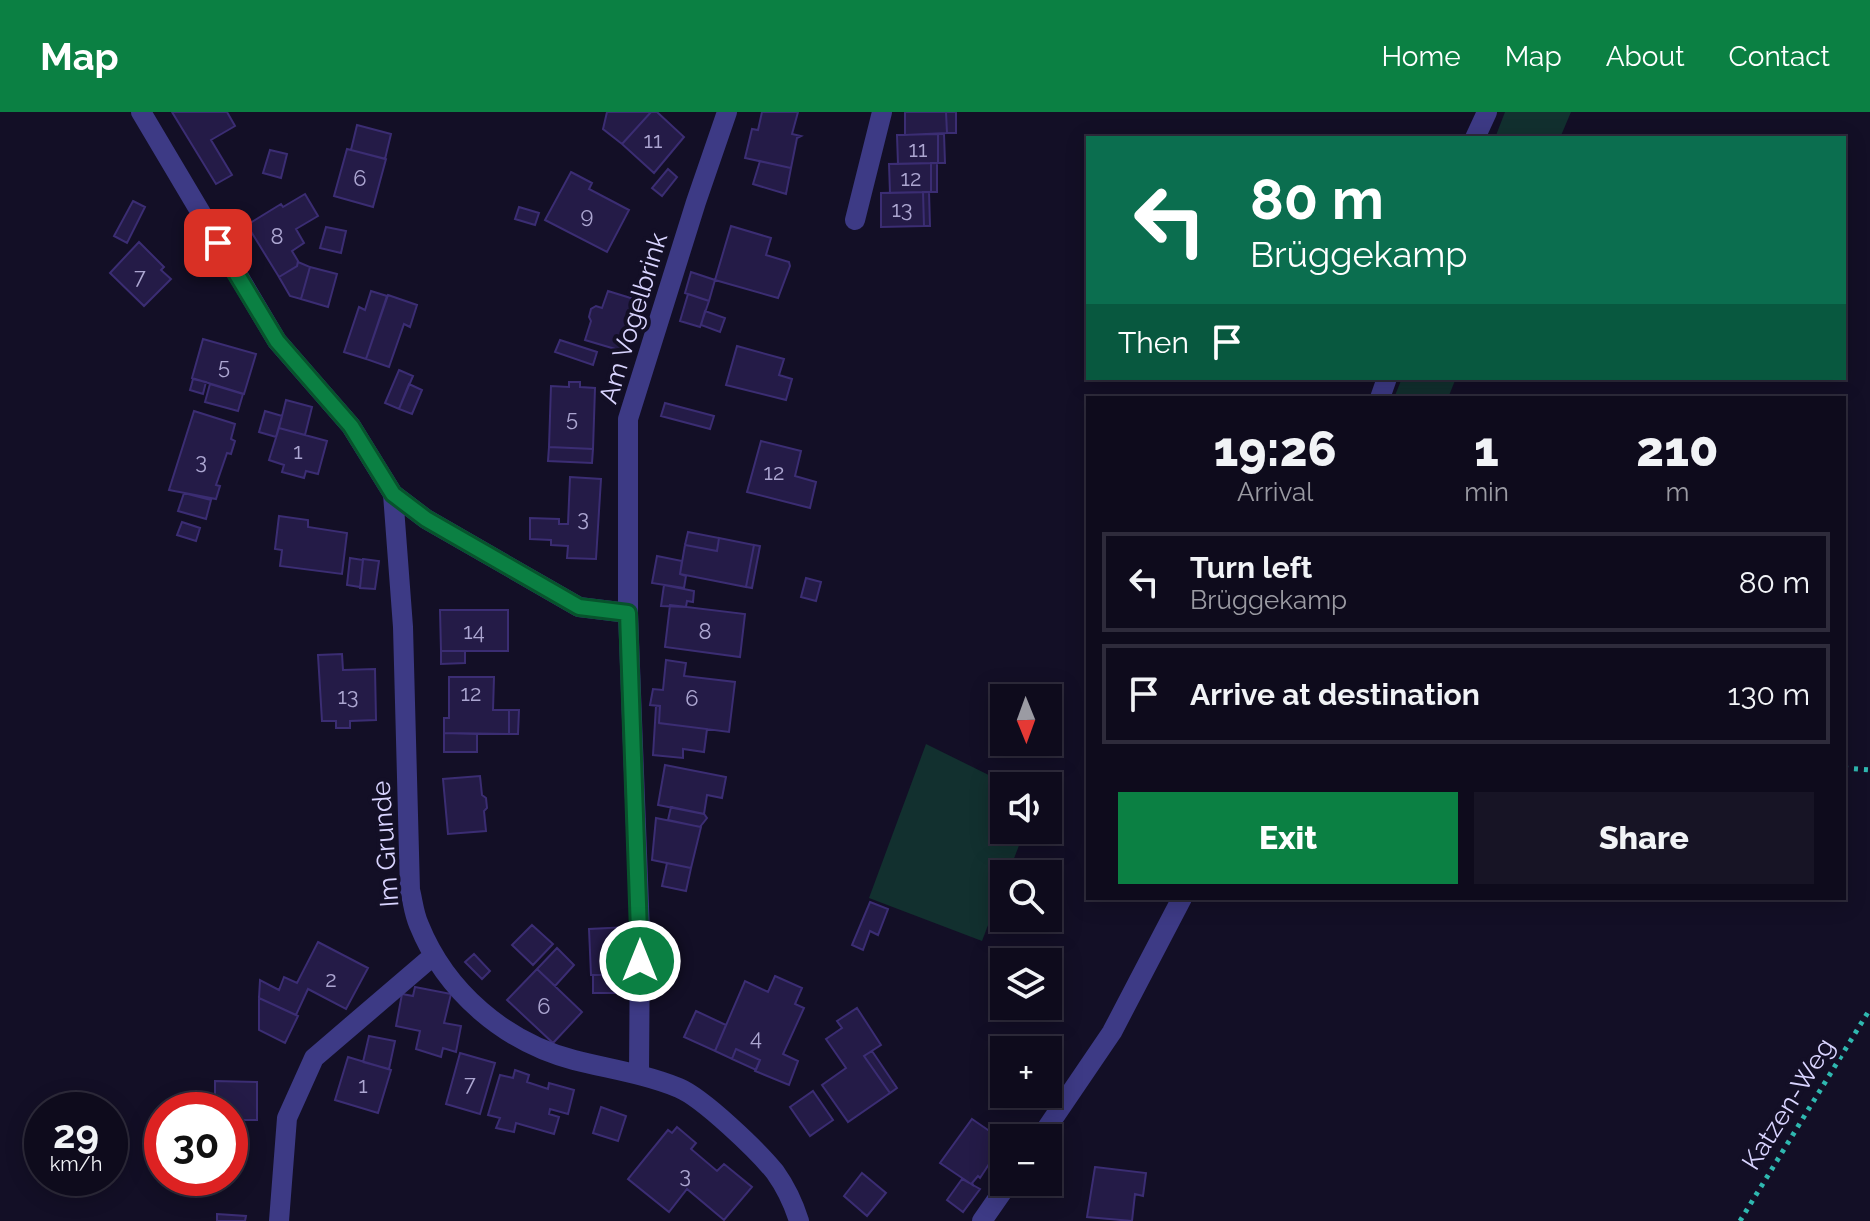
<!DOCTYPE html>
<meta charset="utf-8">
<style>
:root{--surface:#0e0b1c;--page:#171425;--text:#f1f3f6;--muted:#9b9ba3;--line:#2e2b3b;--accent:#0b8043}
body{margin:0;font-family:Raleway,sans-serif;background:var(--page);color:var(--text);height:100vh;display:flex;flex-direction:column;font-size:30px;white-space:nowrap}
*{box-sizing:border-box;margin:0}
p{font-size:26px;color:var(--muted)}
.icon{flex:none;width:44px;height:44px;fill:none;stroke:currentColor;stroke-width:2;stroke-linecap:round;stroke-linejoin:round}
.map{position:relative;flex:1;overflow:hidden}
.panel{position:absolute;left:1086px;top:284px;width:760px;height:504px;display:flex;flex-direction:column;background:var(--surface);border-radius:0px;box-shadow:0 4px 20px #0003,0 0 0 2px var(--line)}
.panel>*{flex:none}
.banner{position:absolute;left:1086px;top:24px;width:760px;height:244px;border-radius:0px;box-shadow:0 4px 20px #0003,0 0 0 2px var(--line);background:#0b6e4f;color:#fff;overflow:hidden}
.needle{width:52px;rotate:179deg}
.tools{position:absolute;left:990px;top:572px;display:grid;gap:16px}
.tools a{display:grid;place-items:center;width:72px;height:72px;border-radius:0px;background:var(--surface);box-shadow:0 4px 20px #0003,0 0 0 2px var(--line);font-size:40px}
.speed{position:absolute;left:24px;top:980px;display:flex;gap:16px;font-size:40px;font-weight:700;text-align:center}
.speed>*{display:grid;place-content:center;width:104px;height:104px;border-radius:50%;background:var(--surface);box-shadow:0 4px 20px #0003,0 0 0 2px var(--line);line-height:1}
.speed small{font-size:20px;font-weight:400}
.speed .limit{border:12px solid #d22;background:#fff;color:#111}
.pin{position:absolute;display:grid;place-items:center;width:68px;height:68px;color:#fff;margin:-34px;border-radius:16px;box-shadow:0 4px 12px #0006}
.me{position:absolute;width:88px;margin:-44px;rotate:0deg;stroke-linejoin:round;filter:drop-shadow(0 0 6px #0008)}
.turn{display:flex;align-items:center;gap:28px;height:168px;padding:0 32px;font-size:36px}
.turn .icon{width:104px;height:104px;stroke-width:2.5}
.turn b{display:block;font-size:56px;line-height:68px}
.then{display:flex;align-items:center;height:76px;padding:0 32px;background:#0003;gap:16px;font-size:30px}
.eta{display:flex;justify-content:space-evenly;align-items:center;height:136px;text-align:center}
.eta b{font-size:48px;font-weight:800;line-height:56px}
.action{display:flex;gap:16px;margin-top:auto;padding:16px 32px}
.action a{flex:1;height:92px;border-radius:0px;background:var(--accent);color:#fff;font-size:32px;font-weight:800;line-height:92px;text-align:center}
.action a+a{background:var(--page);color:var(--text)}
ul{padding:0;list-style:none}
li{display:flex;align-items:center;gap:24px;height:100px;margin:0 16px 12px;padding:0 16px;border:4px solid var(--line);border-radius:0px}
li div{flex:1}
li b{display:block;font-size:30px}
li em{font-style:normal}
header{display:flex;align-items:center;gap:48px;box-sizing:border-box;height:112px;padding:0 40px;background:var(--accent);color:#fff}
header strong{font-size:38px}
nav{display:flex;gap:44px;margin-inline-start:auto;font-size:28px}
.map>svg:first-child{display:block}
.green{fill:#12302f}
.building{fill:#241b47;stroke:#3b2d73;stroke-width:2}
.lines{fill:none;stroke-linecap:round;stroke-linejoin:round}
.path{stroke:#2fb8b0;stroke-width:5;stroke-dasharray:4 6;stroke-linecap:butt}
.minor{stroke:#3d3a85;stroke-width:20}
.route-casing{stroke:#07532c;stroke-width:20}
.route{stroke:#0b8043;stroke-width:14}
.labels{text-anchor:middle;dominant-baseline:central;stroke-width:8;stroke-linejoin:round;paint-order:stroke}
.number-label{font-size:22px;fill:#aca6d1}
.street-label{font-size:26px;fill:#d9d4ff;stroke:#130f26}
</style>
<header>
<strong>Map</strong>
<nav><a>Home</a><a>Map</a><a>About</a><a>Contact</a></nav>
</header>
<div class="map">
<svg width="1870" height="1109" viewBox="0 0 1870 1109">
<rect width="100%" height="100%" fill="#130f26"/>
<path class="green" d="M1505,0H1571L1560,26H1495Z
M1402,266H1456L1448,286H1394Z
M926,632L1011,674H1004V718H1025L1008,762H1004V771L982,829L869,786Z"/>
<path class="building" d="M172,0H227L235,14L211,28L232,63L216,72Z
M651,0H657L684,25L654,61L622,32Z
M651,0L622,32L603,17L607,0Z
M762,0H798L792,22L801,24L797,26L791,56L745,46L752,17L758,18Z
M905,0H946L947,21L905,23Z
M946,0H956V21H947Z
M357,13L391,22L385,47L351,38Z
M938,22V51L898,52L897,23Z
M938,22H944L945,51H938Z
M347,37L386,47L373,95L334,84Z
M270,38L287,42L281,66L263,61Z
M760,49L791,56L786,82L753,72Z
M931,51V80L890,81L889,52Z
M931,51H937V80H931Z
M668,57L677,65L662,84L652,76Z
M571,60L592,71L589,77L629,98L607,140L545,108Z
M923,80L924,114L881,115V81Z
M923,80H929L930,114H924Z
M305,82L318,104L296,117L304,131L292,139L298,149L297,154L279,165L247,113L281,92L283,95Z
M133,89L145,95L127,131L114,124Z
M519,95L539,101L535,113L515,107Z
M731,114L771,126L766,143L789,150L790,154L778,186L715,168Z
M326,115L346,119L341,141L320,136Z
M139,130L164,155L161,158L171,167L144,194L110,161Z
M298,150L310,155L301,187L290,184L279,165L297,154Z
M310,155L337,162L328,195L301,187Z
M691,160L715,168L709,189L685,181Z
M371,179L387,184L366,247L344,240L359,195L365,198Z
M608,179L637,188L622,239L585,228L591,209L589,205L591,197L596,194L602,196Z
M688,182L709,189L700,215L680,209Z
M388,183L417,193L410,215L404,212L389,255L366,247Z
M705,199L725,206L720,220L701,213Z
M203,227L256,242L244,282L192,266Z
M560,228L597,240L593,253L555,240Z
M737,234L784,247L779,263L792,267L786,288L726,273Z
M399,258L413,264L399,297L385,291Z
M193,267L206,270L203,282L190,278Z
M569,270H580V275L595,276L593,337L549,335L551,274L569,275Z
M210,272L243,282L238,299L205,290Z
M409,272L422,278L412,302L399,297Z
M286,288L312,295L305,323L279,316Z
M665,291L714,304L710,317L661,304Z
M194,299L235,312L231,327L235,329L231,342L227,341L216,373L220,374L216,387L169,378Z
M265,299L282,304L276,325L259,320Z
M279,316L327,329L318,362L306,359L304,366L282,360L284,353L269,348Z
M761,329L801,339L795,364L816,370L810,396L747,380Z
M549,335L593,337L592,351L548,349Z
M570,365L601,367L596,447L567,446L568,434L551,433V428L530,427V406L559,407V412H568Z
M184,381L211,388L206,407L178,399Z
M279,404L308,408V415L347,421L342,462L280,454L282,438L275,437Z
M182,410L200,416L196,429L177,423Z
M688,420L719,426L717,439L685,433Z
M719,426L754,433L746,475L680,462L685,433L717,439Z
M754,433L760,434L752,476L746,475Z
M657,444L682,449L680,462L686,464L684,476L652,471Z
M350,446L363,448L360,475L347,473Z
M363,447L379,449L375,477L360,476Z
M806,466L821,470L816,489L801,485Z
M664,473L694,479L693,490L687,489L686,495L661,494Z
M670,493L745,502L740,545L665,535Z
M440,498H508V539H441Z
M441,539H465V551L441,552Z
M342,542L343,558L375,557L376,608L350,609V616H336V609H322L318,543Z
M666,548L686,551L684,564L735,570L729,620L659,611L660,594L650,593L653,577L663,578Z
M449,565H494L493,598H509V622L444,621V606H449Z
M656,594H660L659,611L707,617L704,640L683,637V646L653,643Z
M509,598H519L518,622H509Z
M444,621L477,622V640H444Z
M665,653L726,665L722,686L707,683L704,702L658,693Z
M480,664L482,683L486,686L487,696L484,699L486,719L448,722L443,667Z
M671,695L704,702L707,706L700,715L668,708Z
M656,706L701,715L691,756L652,748Z
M667,751L691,756L686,779L662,774Z
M870,790L888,797L878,823L870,819L863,838L852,833Z
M532,813L553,832L533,853L512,833Z
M629,815L630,863H591L589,817Z
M318,830L368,856L346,897L308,877L296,903L259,886L260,868L279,878L284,865L297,871Z
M557,836L574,853L555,874L537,857Z
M474,842L490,859L482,867L465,850Z
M537,857L582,900L553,931L507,888Z
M593,863H619V881H593Z
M775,864L802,876L795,892L804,896L783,942L798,949L789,973L755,959L760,948L736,937L732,947L715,939L745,869L768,880Z
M415,875L451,882L444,911L461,914L456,940L443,936L441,945L416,937L420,919L396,914L402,882L413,884Z
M259,886L298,904L285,931L259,918Z
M857,896L881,933L864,944L890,981L848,1010L822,973L846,956L826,927L842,916L837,909Z
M696,899L726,913L715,939L684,925Z
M369,924L395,929L389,957L363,950Z
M736,937L760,948L756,958L732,947Z
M872,939L897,976L890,981L864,944Z
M460,941L495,951L480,1002L446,992Z
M348,945L391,958L378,1001L335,988Z
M515,958L529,963L527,970L548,977L549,971L574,978L568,1002L550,997L549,1002L559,1005L554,1022L516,1011L514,1020L496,1016L500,1006L488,1003L500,963L513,966Z
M215,969L257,970V1008H230V998H215Z
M813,979L833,1008L810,1024L790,995Z
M601,995L626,1004L618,1029L593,1021Z
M972,1007L1004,1029L980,1066L978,1064L972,1071L974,1074L940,1051Z
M677,1015L696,1031L691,1037L717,1059L724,1052L752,1075L724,1108L687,1077L669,1100L628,1067L668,1018L672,1021Z
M1095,1055L1146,1061L1143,1084L1135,1082L1132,1109L1087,1105Z
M862,1061L886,1081L867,1104L844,1084Z
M962,1067L980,1077L963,1100L947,1088Z
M217,1102L246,1104L245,1109H217Z"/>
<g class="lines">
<path class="path" d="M1844,656L1870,658
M1740,1109L1870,897"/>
<path class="minor" d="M141,0L277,229L351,314L393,382L426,407L579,495L628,501
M1475,26L1487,0
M855,108L882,0
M1380,286L1387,266
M393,382L403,515L410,778C413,790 414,802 419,813C446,880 505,930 574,948C609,957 645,962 679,976C703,986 758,1039 775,1060C785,1074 794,1093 799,1109
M639,962L640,821L628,501V307L696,90L727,0
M1040,1026L1112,920L1182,786
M279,1109L287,1006L314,946L433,844
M982,1109L1009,1070"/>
</g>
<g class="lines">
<g class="route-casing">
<path id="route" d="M218,131L277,229L351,314L393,382L426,407L579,495L628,501L640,849"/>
</g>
<use href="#route" class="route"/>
</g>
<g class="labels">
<g class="number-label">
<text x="653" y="28">11</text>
<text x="918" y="37">11</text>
<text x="360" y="66">6</text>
<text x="911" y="66">12</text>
<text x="902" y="97">13</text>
<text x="587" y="103">9</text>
<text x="277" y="124">8</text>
<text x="140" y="164">7</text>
<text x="224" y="254">5</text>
<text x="572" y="306">5</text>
<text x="298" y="339">1</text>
<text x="201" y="349">3</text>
<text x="774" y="360">12</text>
<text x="583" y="406">3</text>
<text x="474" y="519">14</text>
<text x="705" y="519">8</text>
<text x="471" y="581">12</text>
<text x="348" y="584">13</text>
<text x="692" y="586">6</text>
<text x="331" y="867">2</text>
<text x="544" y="894">6</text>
<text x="756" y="925">4</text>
<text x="470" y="971">7</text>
<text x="363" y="973">1</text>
<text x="685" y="1063">3</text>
</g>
<g class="street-label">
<text transform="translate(633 206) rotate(-73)">Am Vogelbrink</text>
<text transform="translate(385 732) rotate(-94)">Im Grunde</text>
<text transform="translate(1788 992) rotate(-58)">Katzen-Weg</text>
</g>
</g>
</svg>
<div class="tools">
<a><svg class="needle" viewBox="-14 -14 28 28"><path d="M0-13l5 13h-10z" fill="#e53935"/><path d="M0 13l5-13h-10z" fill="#9b9ba3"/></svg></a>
<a><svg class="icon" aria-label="sound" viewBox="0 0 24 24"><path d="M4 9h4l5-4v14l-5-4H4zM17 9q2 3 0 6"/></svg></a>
<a><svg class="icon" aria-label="search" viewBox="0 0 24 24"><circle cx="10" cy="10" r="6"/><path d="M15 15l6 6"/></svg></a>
<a><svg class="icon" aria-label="layers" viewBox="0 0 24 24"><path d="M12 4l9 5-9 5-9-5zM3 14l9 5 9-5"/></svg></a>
<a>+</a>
<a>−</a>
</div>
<div class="speed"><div>29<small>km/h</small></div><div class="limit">30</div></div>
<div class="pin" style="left:218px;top:131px;background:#d93025"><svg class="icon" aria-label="arrive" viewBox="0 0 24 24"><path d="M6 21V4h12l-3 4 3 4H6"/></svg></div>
<svg class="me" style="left:640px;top:849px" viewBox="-20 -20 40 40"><circle r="17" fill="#0b8043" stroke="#fff" stroke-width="3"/><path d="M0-11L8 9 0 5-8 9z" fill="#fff"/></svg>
<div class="banner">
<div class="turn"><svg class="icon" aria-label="left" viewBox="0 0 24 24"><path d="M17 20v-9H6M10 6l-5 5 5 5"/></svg><div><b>80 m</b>Brüggekamp</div></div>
<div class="then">Then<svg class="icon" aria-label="arrive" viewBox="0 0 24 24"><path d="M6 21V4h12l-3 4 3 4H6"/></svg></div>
</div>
<section class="panel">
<div class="eta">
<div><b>19:26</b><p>Arrival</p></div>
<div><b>1</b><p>min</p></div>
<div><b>210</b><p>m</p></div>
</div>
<ul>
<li><svg class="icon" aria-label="left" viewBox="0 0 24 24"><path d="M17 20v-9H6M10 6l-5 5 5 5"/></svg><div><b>Turn left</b><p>Brüggekamp</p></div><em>80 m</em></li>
<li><svg class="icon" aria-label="arrive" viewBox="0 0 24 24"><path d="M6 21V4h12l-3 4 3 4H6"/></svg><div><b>Arrive at destination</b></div><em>130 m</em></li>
</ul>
<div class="action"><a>Exit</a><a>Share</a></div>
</section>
</div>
